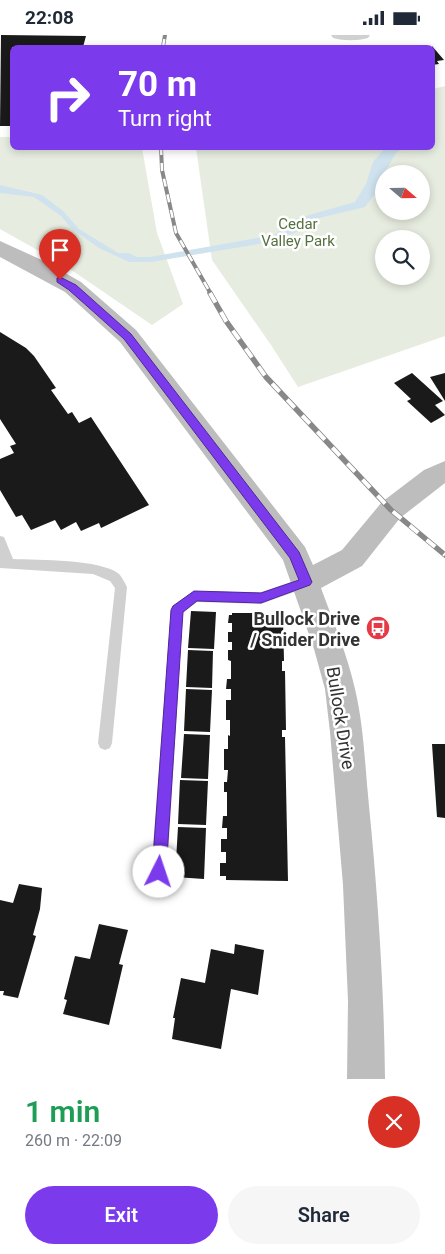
<!DOCTYPE html>
<meta charset="utf-8">
<style>
:root{--surface:#fff;--page:#f6f6f7;--text:#1f2937;--muted:#747a83;--accent:#7c3aed}
body{margin:0;font-family:Roboto,sans-serif;background:var(--page);color:var(--text);height:100vh;display:flex;flex-direction:column;font-size:19px;white-space:nowrap}
*{box-sizing:border-box;margin:0}
p{font-size:16px;color:var(--muted)}
.icon{flex:none;width:28px;height:28px;fill:none;stroke:currentColor;stroke-width:2;stroke-linecap:round;stroke-linejoin:round}
.map{position:relative;height:1044px;overflow:hidden}
.panel{display:flex;flex-direction:column;background:var(--surface);flex:1}
.panel>*{flex:none}
.banner{position:absolute;left:10px;top:10px;width:425px;height:105px;border-radius:8px;box-shadow:0 2px 8px #0003;background:#7c3aed;color:#fff;overflow:hidden}
.needle{width:32px;rotate:110deg}
.controls{position:absolute;left:375px;top:130px;display:grid;gap:10px}
.controls a{display:grid;place-items:center;width:55px;height:55px;border-radius:50%;background:var(--surface);box-shadow:0 2px 8px #0003;font-size:25px}
.pin{position:absolute;display:grid;place-items:center;width:42px;height:42px;color:#fff;margin:-51px -21px;border-radius:50% 50% 50% 0;rotate:-45deg;box-shadow:0 0 5px #0007}
.pin .icon{rotate:45deg}
.me{position:absolute;width:55px;margin:-28px;rotate:4deg;stroke-linejoin:round;filter:drop-shadow(0 0 4px #0008)}
.turn{display:flex;align-items:center;gap:18px;height:105px;padding:0 25px;font-size:22px}
.turn .icon{width:65px;height:65px;stroke-width:2.5}
.turn b{display:block;font-size:35px;line-height:42px}
.round{display:grid;place-items:center;flex:none;width:52px;height:52px;border-radius:26px;background:var(--page)}
.head{display:flex;align-items:center;justify-content:space-between;height:85px;padding:0 25px}
h1{font-size:30px;font-weight:600;line-height:38px;color:#1e9e55}
.primary-button{display:flex;gap:10px;margin-top:auto;padding:10px 25px}
.primary-button a{flex:1;height:58px;border-radius:30px;background:var(--accent);color:#fff;font-size:20px;font-weight:600;line-height:58px;text-align:center}
.primary-button a+a{background:var(--page);color:var(--text)}
.status{display:flex;justify-content:space-between;align-items:center;height:35px;padding:0 25px;background:var(--surface);direction:ltr}
.status svg{height:14px;fill:currentColor}
.map>svg:first-child{display:block}
.green{fill:#e6ecdf;fill-rule:evenodd}
.water{fill:#cfe2ee}
.building{fill:#1a1a1a}
.lines{fill:none;stroke-linecap:round;stroke-linejoin:round}
.lane{fill:#d0d0d0;fill-rule:evenodd}
.street{fill:#d0d0d0;fill-rule:evenodd}
.secondary{fill:#bdbdbd;fill-rule:evenodd}
.rail-far1-casing{stroke:#888;stroke-width:4}
.rail-casing{stroke:#888;stroke-width:5.5}
.rail-far1{stroke:#fff;stroke-width:2.5;stroke-dasharray:8;stroke-linecap:butt}
.rail{stroke:#fff;stroke-width:4;stroke-dasharray:11;stroke-linecap:butt}
.route{fill:#7c3aed;stroke:#51269a}
.labels{text-anchor:middle;dominant-baseline:central;stroke-width:5;stroke-linejoin:round;paint-order:stroke}
.far-park-label{font-size:15px;fill:#56703f;stroke:#fff}
.poi-label{font-size:18px;font-weight:bold;fill:#333;stroke:#fff;text-anchor:end}
.street-label{font-size:18px;fill:#333;stroke:#fff}
</style>
<div class="status"><b>22:08</b><svg viewBox="0 0 49 12"><path d="M0 12V9h3v3zM5 12V6h3v6zM10 12V3h3v9zM15 12V0h3v12zM26 1h20v11H26zM47 4h2v5h-2z"/></svg></div>
<div class="map">
<svg width="445" height="1044" viewBox="0 0 445 1044">
<rect width="100%" height="100%" fill="#fff"/>
<path class="green" d="M445,51V301L298,352L271,310L212,225L196,113L432,112L433,54ZM384,139H421V176H384ZM384,204H421V241H384Z
M0,102H12V112L142,113L157,198L183,269L152,290L64,230L0,194Z"/>
<path class="water" d="M386,112L403,113L396,118L384,139L378,155L365,172L302,187L297,197L259,209L151,227H129L99,213L71,193L61,181L34,162L0,158V150L42,160L63,176L79,194L118,218H128L137,222H150L274,200L295,184L355,167L366,149L373,127Z"/>
<path class="building" d="M1,0L86,1L83,12H12V91H0Z
M432,11L444,25L437,26L439,29L432,30Z
M0,297L26,313L34,321L56,353L51,355L68,379L72,377L79,388L91,382L149,470L101,493L99,488L81,496L76,487L61,495L55,485L31,495L22,480L16,482L0,455V424L14,418L10,411L16,409L0,384Z
M412,338L443,366L435,370L445,380L431,388L407,366L411,364L394,348Z
M445,338V366L430,342Z
M191,576L216,577L214,614L188,613Z
M232,578H269V580H276V582H283L284,626H282V636H285L286,695H282V702H285L288,846L226,845V841H220V828H226V817H221V804H227V793H222L223,781H227V757H224V747H227L228,735H224V714H228V700L230,701V685H226V665H231V654H226L227,644H231V626L228,625V615H232V607H228V597H232V588H228L229,580H232Z
M188,615L213,616L212,653L186,652Z
M186,654L212,655L210,697L184,696Z
M184,699L210,700L208,744L181,743Z
M432,709H445V783L437,782Z
M180,745L208,746L206,790L178,789Z
M178,792L206,793L204,844L175,842Z
M19,849L42,853L40,874L33,900L36,901L18,963L3,960L4,956H0V865L13,868Z
M99,889L128,895L119,929L123,930L109,990L63,979L67,965L64,964L75,921L90,924Z
M235,909L264,915L258,960L231,954L221,1014L172,1004L175,983H173L181,943L205,948L211,914L234,919Z"/>
<g class="lines">
<path class="lane" d="M0,501L4,502L13,524C38,525 101,524 119,539C122,542 125,548 127,552L112,708L110,713L105,715L100,713L98,708L115,553L110,546L93,539L0,533Z
M306,542L311,543L312,547L311,551L261,569L197,567L183,578L167,837L164,842L159,845L154,842L151,837L171,575L172,571L194,556L261,557Z"/>
<path class="street" d="M331,0H370L368,3C357,6 344,6 333,3Z"/>
<path class="secondary" d="M0,206L44,226L81,247L136,295L305,512L313,530L342,515L382,467L424,435L445,426V448L400,483L362,531L321,553C333,586 347,619 355,654C364,692 365,732 369,771C378,862 384,952 385,1044H347L348,966L343,850L330,697L325,654L314,614L283,525L120,307L65,257L0,222Z"/>
<g class="rail-far1-casing">
<path id="rail-far1" d="M163,12L165,0
M161,112L162,135L176,198L211,259"/>
</g>
<g class="rail-casing">
<path id="rail" d="M210,258L226,286L266,342L391,475L445,520"/>
</g>
<use href="#rail-far1" class="rail-far1"/>
<use href="#rail" class="rail"/>
</g>
<path class="route" d="M60,242L76,250L131,299L299,517L312,547L310,550L261,568L197,566L183,577L166,837L164,842L159,844L154,842L152,837L171,575L173,571L194,556L261,558L299,545L290,523L124,304L69,255L57,247V243Z"/>
<defs>
<g id="bus-disc" transform="scale(1.25)"><circle r="9.5" fill="#e63946" stroke="#fff"/><path d="M-5-6H5V4H4V6H2V4H-2V6H-4V4H-5ZM-3.5-4V0h7V-4ZM-3.5 1.2v1.5H-2V1.2ZM2 1.2v1.5H3.5V1.2Z" fill="#fff"/></g>
</defs>
<g fill-rule="evenodd">
<use href="#bus-disc" x="378" y="593"/>
</g>
<g class="labels">
<g class="far-park-label">
<text x="298" y="189">Cedar<tspan x="298" dy="17">Valley Park</tspan></text>
</g>
<g class="poi-label">
<text x="360" y="583">Bullock Drive<tspan x="360" dy="21">/ Snider Drive</tspan></text>
</g>
<g class="street-label">
<text transform="translate(341 683) rotate(81)">Bullock Drive</text>
</g>
</g>
</svg>
<div class="controls">
<a><svg class="needle" viewBox="-14 -14 28 28"><path d="M0-13l5 13h-10z" fill="#e53935"/><path d="M0 13l5-13h-10z" fill="#747a83"/></svg></a>
<a><svg class="icon" aria-label="search" viewBox="0 0 24 24"><circle cx="10" cy="10" r="6"/><path d="M15 15l6 6"/></svg></a>
</div>
<div class="pin" style="left:60px;top:245px;background:#d93025"><svg class="icon" aria-label="arrive" viewBox="0 0 24 24"><path d="M6 21V4h12l-3 4 3 4H6"/></svg></div>
<svg class="me" style="left:159px;top:837px" viewBox="-20 -20 40 40"><circle r="19" fill="#fff"/><path d="M0-13L10 11 0 6-10 11z" fill="#7c3aed"/></svg>
<div class="banner">
<div class="turn"><svg class="icon" aria-label="right" viewBox="0 0 24 24"><path d="M7 20v-9h11M14 6l5 5-5 5"/></svg><div><b>70 m</b>Turn right</div></div>
</div>
</div>
<section class="panel">
<div class="head"><div><h1>1 min</h1><p>260 m · 22:09</p></div><a class="round" style="background:#d93025;color:#fff"><svg class="icon" aria-label="close" viewBox="0 0 24 24"><path d="M6 6l12 12M18 6L6 18"/></svg></a></div>
<div class="primary-button"><a>Exit</a><a>Share</a></div>
</section>
